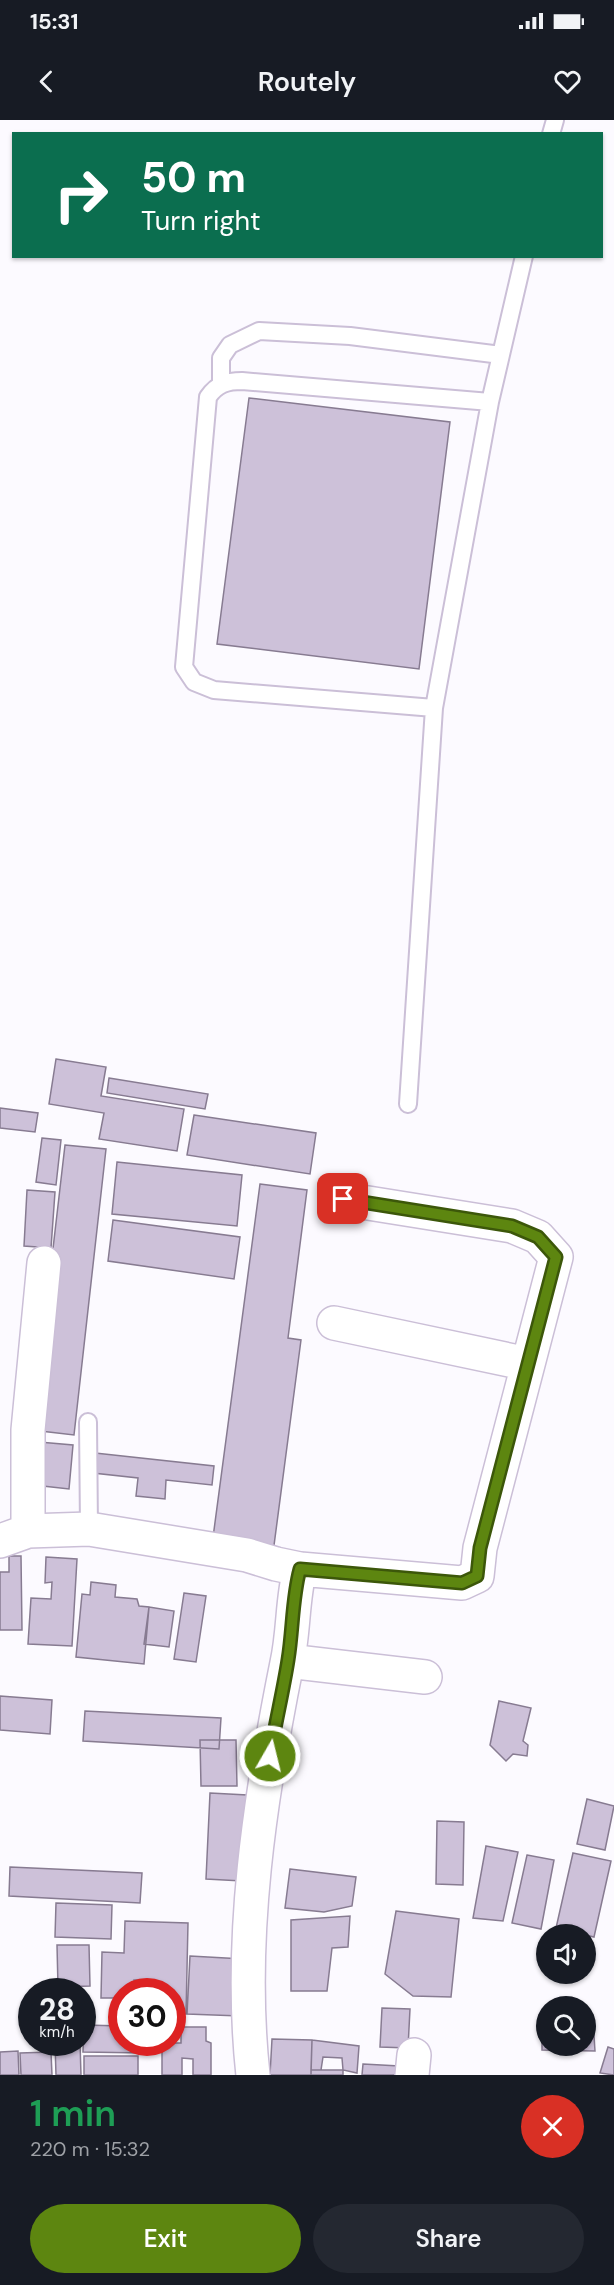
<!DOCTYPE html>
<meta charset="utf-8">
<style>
:root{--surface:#171b24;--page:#242831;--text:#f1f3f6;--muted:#9ea1a6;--accent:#5d8610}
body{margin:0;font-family:"DM Sans",sans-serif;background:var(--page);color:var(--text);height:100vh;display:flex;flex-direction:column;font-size:22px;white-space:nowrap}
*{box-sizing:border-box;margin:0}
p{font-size:20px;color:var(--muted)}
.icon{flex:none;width:33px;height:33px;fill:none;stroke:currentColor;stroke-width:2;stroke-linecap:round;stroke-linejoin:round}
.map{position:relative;height:1955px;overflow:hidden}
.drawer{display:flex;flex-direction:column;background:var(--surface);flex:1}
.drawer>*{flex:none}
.guide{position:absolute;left:12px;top:12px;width:591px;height:126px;border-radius:0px;box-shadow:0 2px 4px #0004;background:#0b6e4f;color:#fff;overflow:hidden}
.buttons{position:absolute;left:536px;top:1804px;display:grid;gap:12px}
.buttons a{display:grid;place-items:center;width:60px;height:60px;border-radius:50%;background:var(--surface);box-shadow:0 2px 4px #0004;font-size:30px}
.speed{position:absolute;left:18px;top:1858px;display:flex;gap:12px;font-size:30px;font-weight:700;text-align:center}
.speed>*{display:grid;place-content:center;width:78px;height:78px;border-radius:50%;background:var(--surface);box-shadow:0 2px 4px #0004;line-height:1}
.speed small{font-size:15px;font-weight:400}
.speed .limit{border:9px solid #d22;background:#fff;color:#111}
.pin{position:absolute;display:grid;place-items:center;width:51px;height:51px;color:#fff;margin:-26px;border-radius:12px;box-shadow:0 3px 9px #0006}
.me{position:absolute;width:66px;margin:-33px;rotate:8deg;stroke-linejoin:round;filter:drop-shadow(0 0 4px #0008)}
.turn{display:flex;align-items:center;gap:21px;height:126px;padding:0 30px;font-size:27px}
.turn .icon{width:78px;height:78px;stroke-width:2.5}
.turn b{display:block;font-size:42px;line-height:51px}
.round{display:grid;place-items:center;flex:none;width:63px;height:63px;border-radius:32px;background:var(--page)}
.head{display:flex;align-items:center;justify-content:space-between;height:102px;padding:0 30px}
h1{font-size:36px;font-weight:600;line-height:45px;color:#1e9e55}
.button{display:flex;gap:12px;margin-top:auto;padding:12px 30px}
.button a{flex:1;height:69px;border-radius:36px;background:var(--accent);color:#fff;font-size:24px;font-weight:600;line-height:69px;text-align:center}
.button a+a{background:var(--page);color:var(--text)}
.status{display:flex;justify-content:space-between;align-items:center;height:42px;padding:0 30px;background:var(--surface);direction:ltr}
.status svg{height:16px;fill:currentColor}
header{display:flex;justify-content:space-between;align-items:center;height:78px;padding:0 30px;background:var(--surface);font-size:27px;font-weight:600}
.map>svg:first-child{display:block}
.building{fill:#cdc1d9;stroke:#877b91;stroke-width:1.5}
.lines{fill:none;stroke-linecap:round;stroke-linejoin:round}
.service-casing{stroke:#cbbfd7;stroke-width:20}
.minor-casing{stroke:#cbbfd7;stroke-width:36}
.service{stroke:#fff;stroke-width:16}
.minor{stroke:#fff;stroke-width:33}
.route-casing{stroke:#3c570a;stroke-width:15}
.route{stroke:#5d8610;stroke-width:10}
</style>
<div class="status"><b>15:31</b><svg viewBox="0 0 49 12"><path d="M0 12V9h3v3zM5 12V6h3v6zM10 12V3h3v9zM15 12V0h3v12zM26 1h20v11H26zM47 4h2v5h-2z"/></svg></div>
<header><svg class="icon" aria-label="back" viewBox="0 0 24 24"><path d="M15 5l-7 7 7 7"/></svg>Routely<svg class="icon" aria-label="heart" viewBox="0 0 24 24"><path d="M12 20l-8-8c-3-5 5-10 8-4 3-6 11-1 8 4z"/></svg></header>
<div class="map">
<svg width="614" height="1955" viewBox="0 0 614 1955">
<rect width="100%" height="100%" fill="#fcfaff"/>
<path class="building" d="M249,278L450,302L419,549L217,524Z
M56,939L106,947L101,976L184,989L177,1031L99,1019L104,993L49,984Z
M109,958L208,974L205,989L107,973Z
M0,988L38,993L35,1012L0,1008Z
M194,995L316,1013L310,1054L187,1035Z
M42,1018L61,1020L56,1065L36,1062Z
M65,1025L106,1029L74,1315L32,1310Z
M117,1042L242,1055L237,1106L112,1094Z
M260,1064L307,1070L288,1218L301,1220L273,1433L212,1425Z
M27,1070L55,1072L51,1128L24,1126Z
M113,1100L240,1117L234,1159L108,1141Z
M39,1322L73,1325L69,1369L34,1365Z
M95,1333L214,1346L212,1365L166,1360L165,1379L136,1376L138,1358L93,1353Z
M9,1436H21L22,1510H0V1452H9Z
M46,1437L77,1439L72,1526L28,1524L31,1478L51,1479L52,1462L45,1463Z
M91,1462L116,1465L115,1477L137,1479L139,1486L149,1487L144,1544L76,1537L82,1474L90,1475Z
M184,1473L206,1476L196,1542L174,1539Z
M149,1487L174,1491L169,1527L144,1524Z
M0,1576L52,1580L50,1614L0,1610Z
M499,1581L531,1588L523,1621L528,1625L527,1636L513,1634L506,1641L490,1625Z
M85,1591L221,1598L219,1629L83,1621Z
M200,1620H236L237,1666H201Z
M210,1673L247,1675L242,1761L206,1759Z
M587,1679L614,1686L605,1730L577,1724Z
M437,1701L464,1702L463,1765L436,1764Z
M486,1726L518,1732L503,1801L473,1798Z
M573,1733L611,1741L594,1817L556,1808Z
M527,1735L554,1740L541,1809L512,1803Z
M10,1747L142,1753L140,1783L9,1776Z
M290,1749L356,1757L352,1786L324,1792L285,1788Z
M56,1783L112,1785L111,1819L55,1817Z
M396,1791L459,1799L451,1877L413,1876L385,1854Z
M350,1796L348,1827L332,1828L327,1871H291V1800Z
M125,1801L188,1803L186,1894H172V1872H141L142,1860H134V1872H122V1878H101L102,1832L124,1833Z
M57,1825H89L90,1866L58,1867Z
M190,1836L243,1839L240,1896L187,1894Z
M382,1888L410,1889L408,1928L380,1927Z
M542,1894L546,1895V1926H585V1899L593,1900L595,1931L542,1930Z
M84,1905L122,1906V1923H145V1933L83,1932Z
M181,1907H206V1921L211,1923V1955H193V1939L182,1938V1955H162V1923H181Z
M272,1919L312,1920L311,1955H270Z
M312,1920L359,1926L357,1953L343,1950L342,1938L323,1937L321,1950H311Z
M55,1923H80L81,1955H56Z
M608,1927L614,1929V1955L600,1953Z
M18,1931L19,1955H0V1932Z
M51,1932L52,1955H21L20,1933Z
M84,1936H138V1955H84Z
M363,1944L399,1946V1955H362Z
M311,1950H343V1955H311Z"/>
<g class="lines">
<g class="service-casing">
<path id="service" d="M551,14L555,0
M221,264V238L230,225L259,211L350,216L501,235
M490,282L242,261C227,261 217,264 208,277L184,547L194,562L214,570L434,588L490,282L524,136
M408,984L434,588
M88,1302L89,1409"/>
</g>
<g class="minor-casing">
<path id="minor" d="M334,1203L528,1244
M28,1411V1310L44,1143
M0,1421L28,1411L89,1409L247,1435L276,1444L300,1449C292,1479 294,1512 287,1543C260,1677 238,1819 253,1955
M300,1449L462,1463L477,1456L480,1428L556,1137L538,1117L512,1106L343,1079
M288,1541L425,1557
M412,1955L414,1935"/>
</g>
<use href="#service" class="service"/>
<use href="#minor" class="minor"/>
</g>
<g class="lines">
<g class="route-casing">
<path id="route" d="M270,1636C275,1604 283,1572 288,1540C293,1510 292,1478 300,1449L462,1463L477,1456L480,1428L556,1137L538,1117L512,1106L343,1079"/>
</g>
<use href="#route" class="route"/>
</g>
</svg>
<div class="buttons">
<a><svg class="icon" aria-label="sound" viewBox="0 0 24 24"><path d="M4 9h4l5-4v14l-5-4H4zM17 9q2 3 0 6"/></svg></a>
<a><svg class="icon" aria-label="search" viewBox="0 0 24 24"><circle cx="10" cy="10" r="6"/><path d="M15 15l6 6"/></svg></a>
</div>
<div class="speed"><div>28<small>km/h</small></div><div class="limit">30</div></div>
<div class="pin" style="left:343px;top:1079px;background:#d93025"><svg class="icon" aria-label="arrive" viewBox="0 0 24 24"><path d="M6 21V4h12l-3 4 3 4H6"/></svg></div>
<svg class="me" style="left:270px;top:1636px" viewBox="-20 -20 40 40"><circle r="17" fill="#5d8610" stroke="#fff" stroke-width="3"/><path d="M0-11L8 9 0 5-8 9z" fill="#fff"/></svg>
<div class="guide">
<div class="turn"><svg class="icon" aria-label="right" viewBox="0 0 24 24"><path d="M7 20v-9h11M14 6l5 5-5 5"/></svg><div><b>50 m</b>Turn right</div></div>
</div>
</div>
<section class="drawer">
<div class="head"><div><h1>1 min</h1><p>220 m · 15:32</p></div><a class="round" style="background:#d93025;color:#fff"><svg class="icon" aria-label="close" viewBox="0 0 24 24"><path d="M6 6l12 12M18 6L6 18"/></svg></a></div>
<div class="button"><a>Exit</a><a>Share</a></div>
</section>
